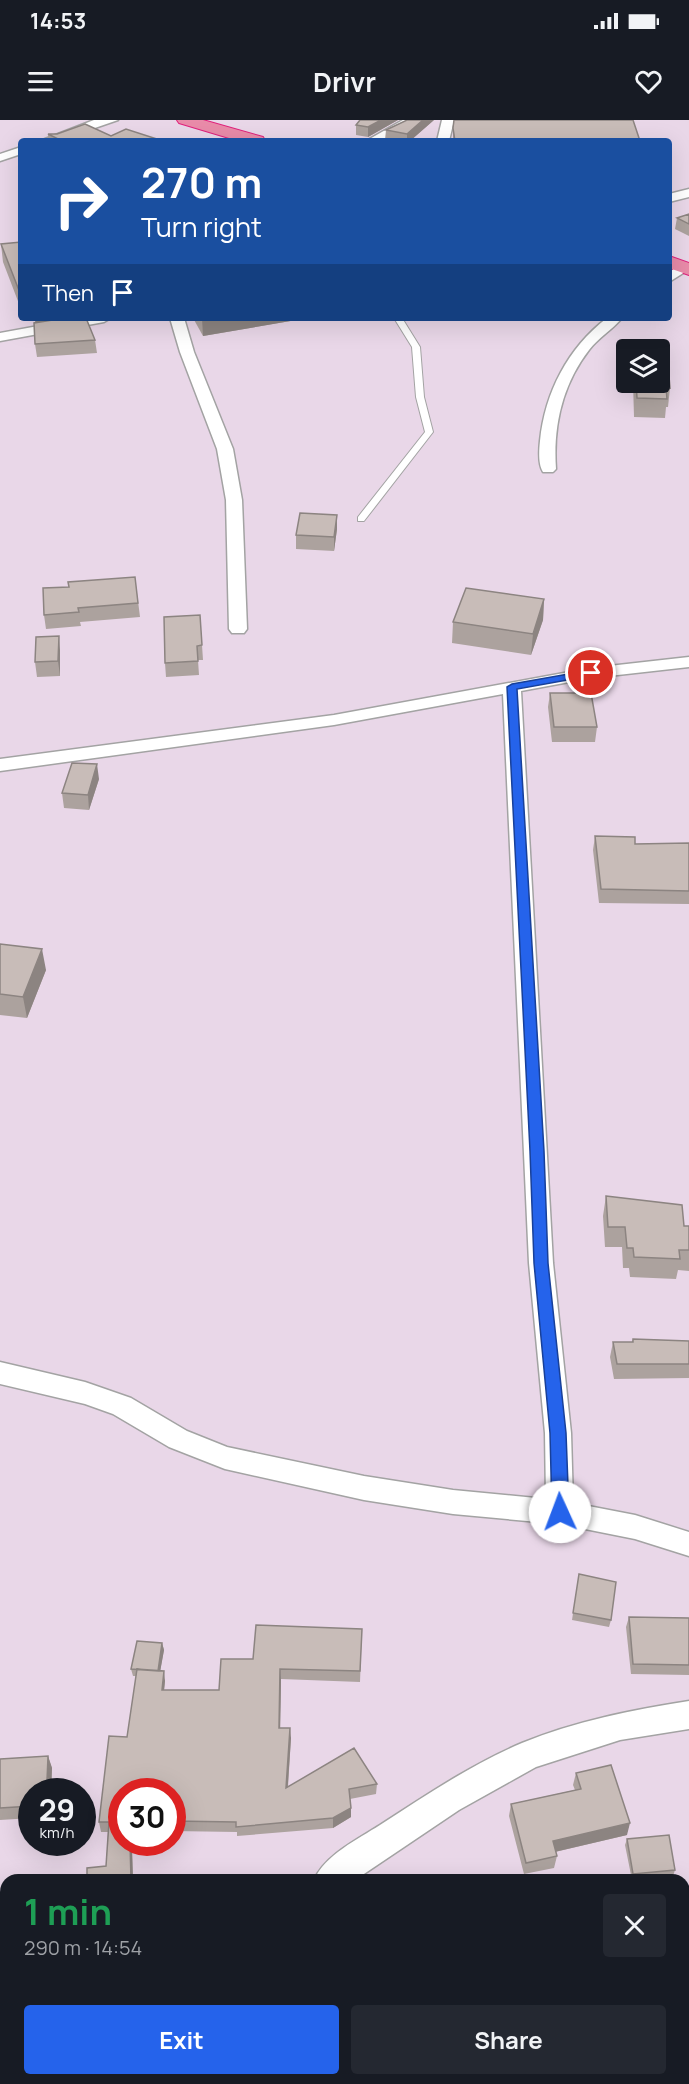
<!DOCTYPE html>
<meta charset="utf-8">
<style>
:root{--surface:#171b24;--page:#242831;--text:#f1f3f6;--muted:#9ea1a6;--accent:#2563eb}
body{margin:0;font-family:Manrope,sans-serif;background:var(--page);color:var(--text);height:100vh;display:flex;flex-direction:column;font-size:22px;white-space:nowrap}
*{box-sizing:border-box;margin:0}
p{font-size:20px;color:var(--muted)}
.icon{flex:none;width:33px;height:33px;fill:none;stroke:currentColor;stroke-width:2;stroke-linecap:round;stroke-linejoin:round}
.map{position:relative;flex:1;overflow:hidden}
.details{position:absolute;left:0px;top:1754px;width:690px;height:212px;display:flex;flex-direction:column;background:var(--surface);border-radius:18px 18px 0 0;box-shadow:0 6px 24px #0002}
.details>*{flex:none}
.guide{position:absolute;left:18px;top:18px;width:654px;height:183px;border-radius:6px;box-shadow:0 6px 24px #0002;background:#1a4fa0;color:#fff;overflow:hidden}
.buttons{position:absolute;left:616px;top:219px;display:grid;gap:12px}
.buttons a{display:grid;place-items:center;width:54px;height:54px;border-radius:6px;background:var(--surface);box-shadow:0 6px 24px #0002;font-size:30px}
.speed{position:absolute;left:18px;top:1658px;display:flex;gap:12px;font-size:30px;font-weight:700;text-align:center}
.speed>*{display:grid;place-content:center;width:78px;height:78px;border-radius:50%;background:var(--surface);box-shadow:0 6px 24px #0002;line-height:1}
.speed small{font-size:15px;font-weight:400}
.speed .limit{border:9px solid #d22;background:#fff;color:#111}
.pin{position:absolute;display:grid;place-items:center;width:51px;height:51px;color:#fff;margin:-26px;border:3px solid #fff;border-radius:50%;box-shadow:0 2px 6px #0007}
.me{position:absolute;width:66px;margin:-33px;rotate:358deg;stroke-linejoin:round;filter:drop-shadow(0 0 4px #0008)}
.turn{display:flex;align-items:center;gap:21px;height:126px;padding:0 24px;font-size:27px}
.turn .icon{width:78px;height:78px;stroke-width:2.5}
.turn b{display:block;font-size:42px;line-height:51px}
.then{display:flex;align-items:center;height:57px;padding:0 24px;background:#0003;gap:12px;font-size:22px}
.round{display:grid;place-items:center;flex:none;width:63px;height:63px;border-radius:6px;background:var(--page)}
.summary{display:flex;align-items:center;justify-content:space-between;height:102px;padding:0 24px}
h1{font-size:36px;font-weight:700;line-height:45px;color:#1e9e55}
.action{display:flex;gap:12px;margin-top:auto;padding:12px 24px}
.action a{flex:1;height:69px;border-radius:6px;background:var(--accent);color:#fff;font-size:24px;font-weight:700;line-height:69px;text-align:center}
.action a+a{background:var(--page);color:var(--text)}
.status{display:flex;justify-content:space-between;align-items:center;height:42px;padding:0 30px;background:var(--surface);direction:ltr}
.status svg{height:16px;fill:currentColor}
header{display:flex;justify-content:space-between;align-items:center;height:78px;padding:0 24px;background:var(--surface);font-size:27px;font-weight:700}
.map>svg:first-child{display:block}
.industrial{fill:#e9d7e8;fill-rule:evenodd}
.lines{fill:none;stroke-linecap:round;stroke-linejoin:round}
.lane-casing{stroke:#a3a3a3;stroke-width:2}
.street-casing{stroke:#a3a3a3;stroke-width:3}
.highway-casing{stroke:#e0207c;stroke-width:2}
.lane{fill:#fff;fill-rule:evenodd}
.street{fill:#fff;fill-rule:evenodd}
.highway{fill:#e98ba9;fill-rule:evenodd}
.wall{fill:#aca29e}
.shaded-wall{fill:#8c8481}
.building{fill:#c8bcb8;stroke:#8c8481;stroke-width:1.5}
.route{fill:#2563eb;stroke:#184099;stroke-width:1.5}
</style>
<div class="status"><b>14:53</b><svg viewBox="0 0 49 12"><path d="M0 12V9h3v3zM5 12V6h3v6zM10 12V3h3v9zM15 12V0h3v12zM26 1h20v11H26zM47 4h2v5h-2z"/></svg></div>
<header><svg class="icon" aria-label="menu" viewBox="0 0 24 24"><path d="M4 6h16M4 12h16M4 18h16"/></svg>Drivr<svg class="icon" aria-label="heart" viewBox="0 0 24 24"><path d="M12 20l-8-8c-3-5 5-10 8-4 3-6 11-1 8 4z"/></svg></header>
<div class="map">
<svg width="689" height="1964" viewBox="0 0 689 1964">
<rect width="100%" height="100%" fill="#f0ebe5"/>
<path class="industrial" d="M0,0H689V1964H0ZM21,21H669V198H21ZM627,230H660V262H627ZM32,1671H82V1722H32ZM122,1671H172V1722H122ZM6,1760H684V1959H6Z"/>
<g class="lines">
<g class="lane-casing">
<path id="lane" d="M394,198H402L420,227L424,277L433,312L364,401H358V397L425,312L416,277L412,227Z"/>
</g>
<g class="street-casing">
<path id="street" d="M94,0H118L57,21H40Z
M403,0H415C403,14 383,21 366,21Z
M442,0H454L449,21H437Z
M21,27V34L0,41V34Z
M689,69V77L669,82V74Z
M683,143L688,144V150L669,162V152Z
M82,198H111L104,202L0,221V213Z
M170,198H184L194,232L233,329L242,380L247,509L244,513H232L229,509L226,380L217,329L180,232Z
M607,198H622C612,210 598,218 589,230C562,265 553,307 556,349L553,352H543C538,344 539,330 540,321C545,272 568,228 607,198Z
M689,537V547L591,558L521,571L553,1143L571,1313L573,1383L635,1395L689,1412V1436L635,1419L560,1404L453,1394L364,1380L225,1349L169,1327L113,1294L85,1284L0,1264V1242L85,1262L131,1278L187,1311L227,1327L364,1356L453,1370L546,1379L545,1313L529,1143L503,574L334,605L0,651V639L334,595L591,548Z
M689,1581V1609L620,1620L536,1647L459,1690L355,1760H314C325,1735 358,1719 380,1705C425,1676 472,1644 522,1623C575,1601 632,1590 689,1581Z
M61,1959H99L97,1964H59Z"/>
</g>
<g class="highway-casing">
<path id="highway" d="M177,0H203L263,17L265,21H239L179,3Z
M669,136L689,143V155L669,148Z"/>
</g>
<use href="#lane" class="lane"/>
<use href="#street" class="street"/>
<use href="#highway" class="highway"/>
</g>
<path class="wall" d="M360,0H398L368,17L356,15V5Z
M434,0L410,21L385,20L386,10Z
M453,8L640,21H453Z
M48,14L111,16L163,21H48Z
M689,94V116L675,109L677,98Z
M21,122V189L3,142L1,124Z
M35,198L95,220L97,233L37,237L35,224Z
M193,198H308L203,216Z
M633,262H660L670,268L668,287H666L665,298L634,297Z
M337,409L334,431L296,429V415Z
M135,457L140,497L80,502L81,506L46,509L44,495L69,467Z
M544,479L543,500L531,535L452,523L453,502Z
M200,495L203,540H198L199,555L166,557L165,543Z
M60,530V556L37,557L35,542Z
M550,573L597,607L595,622H552L548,587Z
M99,659L89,690L64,688L62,673Z
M595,716L635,724L689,723V784L599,783L593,730Z
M0,824L46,850L27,898L0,895Z
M606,1076L684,1106H689V1151L678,1150L676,1159L630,1157L629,1148H623L622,1127H605L603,1096Z
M633,1219L689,1221V1258L614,1259L610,1237L613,1222H632Z
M579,1454L611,1500L609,1507L572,1500Z
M629,1497L689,1498V1555L631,1554L626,1507Z
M362,1509L360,1562L281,1559L280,1608L291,1618L288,1667L377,1664L376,1674L350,1679L351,1697L333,1708L237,1716V1712L172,1711V1671L122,1722H159V1730H132L133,1760H87L106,1746L108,1712H101L99,1702L127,1617L136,1556H133L131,1549L162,1523L164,1530L160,1551L165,1561L164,1570H219L253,1539Z
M48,1636L52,1648L51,1671H32V1698L0,1700V1639Z
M576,1653L627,1715L555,1732L557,1736L554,1748L524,1754L509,1696L511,1684L575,1670L573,1665Z
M627,1719L675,1750L673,1756L632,1760L625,1725Z
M689,1912V1964H561L560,1959H684Z"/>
<path class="shaded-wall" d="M381,0H398L368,17V7Z
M423,0H434L410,21H407V14Z
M35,198H69L36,204Z
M202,198H308L203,216Z
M337,395V409L334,431V417Z
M544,479L543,500L531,535L533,514Z
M59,516L60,530V556L58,541Z
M97,644L99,659L89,690L88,675Z
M42,829L46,850L27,898L23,877Z
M162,1523L164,1530L159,1558L158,1551Z
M280,1549L281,1559L280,1618L279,1608Z
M164,1551L165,1561L163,1580L162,1570Z
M290,1608L291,1618L287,1677L286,1668Z
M48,1636L52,1648L51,1671H50L47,1661Z
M42,1662L45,1671H41Z
M351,1688V1697L333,1708V1698Z
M630,1703L627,1715L550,1733L553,1721Z
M130,1722L132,1730L133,1760H131Z
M689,1870V1878L684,1880V1875L686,1871Z
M6,1906V1914L0,1916V1908Z
M228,1959H248L235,1964H225V1960Z"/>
<path class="building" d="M360,0H381L368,7L356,5Z
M407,0H423L407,14L386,10Z
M454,0H633L640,21H455L453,8Z
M85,4L111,16L126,9L163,21H62L48,14H57Z
M689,94V104L677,98Z
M21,122V173H20L1,124Z
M65,198H86L95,220L35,224L34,203Z
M660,244L668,245L670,268L666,267L667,279L637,278L636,262H660Z
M300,393L337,395L334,417L296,415Z
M135,457L138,483L78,488L79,492L44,495L43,468L69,467L68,462Z
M466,468L544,479L533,514L453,502Z
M200,495L202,525L197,526L198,541L165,543L164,497Z
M59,516L58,541L35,542L36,517Z
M550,573H591L597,607H554Z
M72,643L97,644L88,675L62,673Z
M595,716L635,717V724L689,723V771L601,769Z
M0,824L42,829L23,877L0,874Z
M606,1076L682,1085L684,1106H689V1130H679L680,1139L634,1137L633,1128H627L625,1107H608Z
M633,1219L689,1221V1244H617L613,1222H633Z
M579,1454L616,1462L611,1500L573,1493Z
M629,1497L689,1498V1545L633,1544Z
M256,1505L362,1509L360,1551L280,1549L279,1608H290L286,1668L354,1628L377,1664L349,1669L351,1688L333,1698L236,1707V1702L172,1701V1671H122V1722H130L131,1760H87V1748L106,1746L109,1702H99L109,1616L127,1617L137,1549L164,1551L162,1570H219L221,1539H253Z
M137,1521L162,1523L158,1551L131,1549Z
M48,1636L47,1661L42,1662L41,1671H32V1686L0,1688V1639Z
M611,1645L630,1703L553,1721L557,1736L526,1743L511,1684L581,1669L576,1653Z
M669,1715L675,1750L633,1754L627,1719Z
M6,1773V1906L0,1908V1774Z
M689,1824V1870L686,1871L684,1867V1826Z
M684,1912H689V1961L654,1964H564V1959H684Z
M288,1959H399V1964H288Z"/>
<path class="route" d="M591,550L597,553L595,555L517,569L544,1031L548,1143L566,1313L569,1392L566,1397L560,1399L555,1397L552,1392L550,1313L534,1143L530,1031L507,567L512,564Z"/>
</svg>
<div class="buttons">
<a><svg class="icon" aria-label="layers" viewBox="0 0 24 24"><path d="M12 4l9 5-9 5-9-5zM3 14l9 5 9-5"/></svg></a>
</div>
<div class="speed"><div>29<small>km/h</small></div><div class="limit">30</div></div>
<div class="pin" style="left:591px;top:553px;background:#d93025"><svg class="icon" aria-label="arrive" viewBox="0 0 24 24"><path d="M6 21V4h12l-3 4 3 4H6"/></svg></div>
<svg class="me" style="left:560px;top:1392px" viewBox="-20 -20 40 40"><circle r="19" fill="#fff"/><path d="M0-13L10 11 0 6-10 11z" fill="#2563eb"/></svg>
<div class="guide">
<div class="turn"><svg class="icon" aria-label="right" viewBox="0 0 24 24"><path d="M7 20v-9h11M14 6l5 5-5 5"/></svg><div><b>270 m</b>Turn right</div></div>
<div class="then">Then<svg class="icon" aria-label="arrive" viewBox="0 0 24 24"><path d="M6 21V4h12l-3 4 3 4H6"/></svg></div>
</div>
<section class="details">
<div class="summary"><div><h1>1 min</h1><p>290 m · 14:54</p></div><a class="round"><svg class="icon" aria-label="close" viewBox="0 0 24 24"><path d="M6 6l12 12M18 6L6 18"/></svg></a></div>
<div class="action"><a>Exit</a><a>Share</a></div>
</section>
</div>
